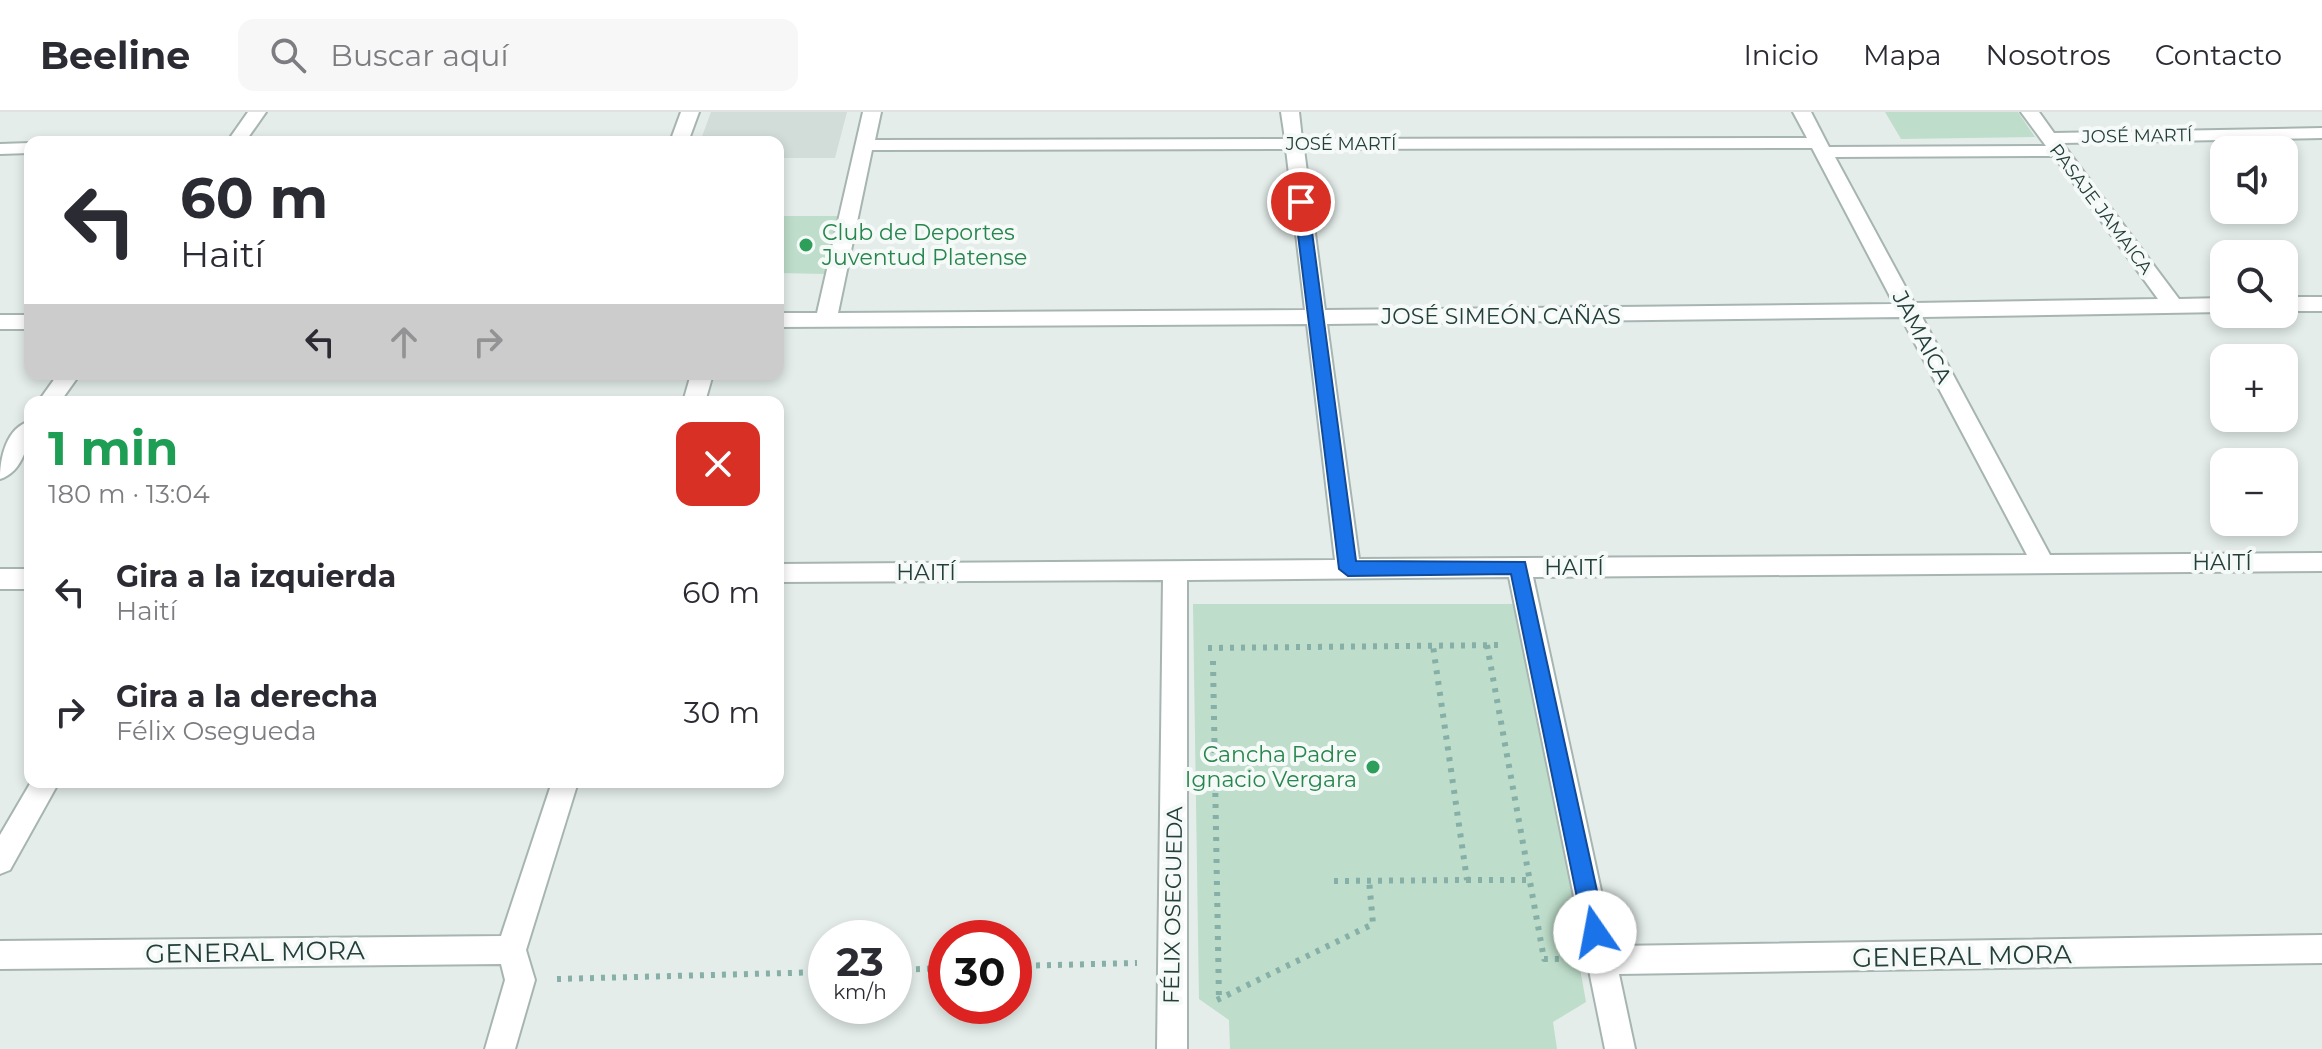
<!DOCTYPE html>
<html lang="es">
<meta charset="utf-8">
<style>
:root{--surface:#fff;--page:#f7f7f7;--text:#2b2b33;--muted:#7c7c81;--line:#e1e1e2}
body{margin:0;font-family:Montserrat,sans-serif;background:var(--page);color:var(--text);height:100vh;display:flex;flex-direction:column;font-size:30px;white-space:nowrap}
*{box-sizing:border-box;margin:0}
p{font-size:26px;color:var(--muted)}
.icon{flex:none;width:44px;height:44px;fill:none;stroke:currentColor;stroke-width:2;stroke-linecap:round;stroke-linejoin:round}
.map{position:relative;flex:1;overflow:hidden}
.details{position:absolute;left:24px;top:284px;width:760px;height:392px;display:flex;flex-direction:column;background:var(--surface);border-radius:16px;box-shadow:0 4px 12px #0003}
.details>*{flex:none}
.guide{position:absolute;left:24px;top:24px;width:760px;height:244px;border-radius:16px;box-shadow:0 4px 12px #0003;background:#fff;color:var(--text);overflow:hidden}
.fabs{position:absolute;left:2210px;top:24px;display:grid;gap:16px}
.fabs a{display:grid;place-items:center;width:88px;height:88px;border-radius:16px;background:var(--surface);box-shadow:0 4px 12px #0003;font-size:40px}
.speed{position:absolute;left:808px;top:808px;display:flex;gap:16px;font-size:40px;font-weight:700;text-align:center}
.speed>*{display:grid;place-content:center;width:104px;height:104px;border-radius:50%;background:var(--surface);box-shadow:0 4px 12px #0003;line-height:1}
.speed small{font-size:20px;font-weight:400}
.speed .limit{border:12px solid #d22;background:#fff;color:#111}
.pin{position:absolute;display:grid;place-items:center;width:68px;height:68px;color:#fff;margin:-34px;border:4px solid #fff;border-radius:50%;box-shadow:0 2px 8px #0007}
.me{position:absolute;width:88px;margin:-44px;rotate:348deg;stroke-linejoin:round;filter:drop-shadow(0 0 6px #0008)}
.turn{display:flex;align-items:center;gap:28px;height:168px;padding:0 24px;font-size:36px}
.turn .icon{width:104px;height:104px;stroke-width:2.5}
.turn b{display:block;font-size:56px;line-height:68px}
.lanes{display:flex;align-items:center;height:76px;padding:0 24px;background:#0003;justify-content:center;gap:40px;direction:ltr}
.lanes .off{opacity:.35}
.round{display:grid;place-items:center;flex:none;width:84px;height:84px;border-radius:16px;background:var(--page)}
.summary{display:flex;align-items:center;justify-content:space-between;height:136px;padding:0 24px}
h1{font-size:48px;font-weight:700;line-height:60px;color:#1e9e55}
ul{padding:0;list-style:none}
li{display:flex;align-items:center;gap:24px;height:120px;padding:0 24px}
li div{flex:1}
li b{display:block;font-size:30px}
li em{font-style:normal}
header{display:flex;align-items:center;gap:48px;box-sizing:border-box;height:112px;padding:0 40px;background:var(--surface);border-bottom:2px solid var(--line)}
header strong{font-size:38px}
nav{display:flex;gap:44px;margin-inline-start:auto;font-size:28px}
.search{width:560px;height:72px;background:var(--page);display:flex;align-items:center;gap:20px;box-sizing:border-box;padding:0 28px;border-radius:16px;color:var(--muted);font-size:30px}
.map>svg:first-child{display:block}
.built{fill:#d2ddd9}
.green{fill:#beddca}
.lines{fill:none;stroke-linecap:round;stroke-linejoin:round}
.minor-casing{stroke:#a7b5b2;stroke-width:4}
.path{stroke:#86b0a7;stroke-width:6;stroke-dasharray:4 7;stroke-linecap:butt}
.minor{fill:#fff;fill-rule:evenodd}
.route{fill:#1a73e8;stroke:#114b97;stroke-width:2}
.leisure-dot{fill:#2e9e5b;stroke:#f5faf8;stroke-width:3}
.labels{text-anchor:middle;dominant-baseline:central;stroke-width:8;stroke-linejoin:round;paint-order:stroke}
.far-street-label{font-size:18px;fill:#243e3a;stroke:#f5faf8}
.leisure-label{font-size:22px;fill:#27864d;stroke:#f5faf8;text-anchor:start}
.street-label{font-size:22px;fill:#243e3a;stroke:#f5faf8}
.near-street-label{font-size:26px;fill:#243e3a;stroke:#f5faf8}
</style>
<header>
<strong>Beeline</strong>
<div class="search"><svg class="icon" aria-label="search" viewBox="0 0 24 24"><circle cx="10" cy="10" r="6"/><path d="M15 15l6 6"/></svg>Buscar aquí</div>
<nav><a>Inicio</a><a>Mapa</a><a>Nosotros</a><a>Contacto</a></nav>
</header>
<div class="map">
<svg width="2322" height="937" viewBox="0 0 2322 937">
<rect width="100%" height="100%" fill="#e4edea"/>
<path class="built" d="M711,0H847L835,46H778V30H700Z"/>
<path class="green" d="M1885,0H2018L2035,25L1901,27Z
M778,104H841L827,162L778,161Z
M1193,492H1518L1582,818L1576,834L1586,890L1553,910L1557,937H1230L1229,908L1199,887Z"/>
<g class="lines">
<g class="minor-casing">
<path id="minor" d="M248,0H266L245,30H227Z
M681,0H699L688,30H670Z
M863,0H881L875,28L1285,27L1281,0H1299L1302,27L1807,26L1793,0H1811L1829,35L2046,34L2021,0H2039L2054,21L2322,16V26L2062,31L2179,187L2224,186V200L1922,205L2050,443L2322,441V459L1533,465L1613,834L2322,823V851L1619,862L1635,937H1605L1509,465L1187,468V937H1157L1163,468L778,470V452L1335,448L1307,212L778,215V201H817ZM1812,36L1894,192L1325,198L1304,37ZM1286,37L1305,198L838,201L872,38ZM2054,44L2158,187L1914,191L1835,45ZM1901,205L2027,443L1359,447L1327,212Z
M30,31V41L0,42V32Z
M2284,185H2322V199H2284Z
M0,203H30V217H0Z
M58,262H80L60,290H38Z
M691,262H713L705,290H683Z
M30,309C30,330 23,360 0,367C0,346 6,316 30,309Z
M0,457H30V477H0Z
M31,670H59L10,758L0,762V723Z
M552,670H578L526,838L535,868L515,937H485L505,868L501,852L0,857V829L501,824Z"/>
</g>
<path class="path" d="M1487,533L1544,847H1564
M1208,536L1502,533
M1213,549L1219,888
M1467,768H1531
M1334,769L1467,768L1433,534
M1014,854L1137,851
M894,858L946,856
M557,867L826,860
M1217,888L1373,812L1369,768"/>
<use href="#minor" class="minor"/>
</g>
<path class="route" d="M1301,85L1308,90L1356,449L1525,450L1606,820L1603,827L1595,830L1588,827L1584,820L1511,462L1348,464L1339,457L1294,90Z"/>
<g class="leisure-dot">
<circle cx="806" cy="133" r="8"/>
<circle cx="1373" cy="655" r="8"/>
</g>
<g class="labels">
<g class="far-street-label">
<text transform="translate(2137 24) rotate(-1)">JOSÉ MARTÍ</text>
<text x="1341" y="32">JOSÉ MARTÍ</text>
<text transform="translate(2101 97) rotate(53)">PASAJE JAMAICA</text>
</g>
<g class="leisure-label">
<text x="822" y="120">Club de Deportes<tspan x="822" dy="25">Juventud Platense</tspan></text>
<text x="1357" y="642" text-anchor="end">Cancha Padre<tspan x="1357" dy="25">Ignacio Vergara</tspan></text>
</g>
<g class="street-label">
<text x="1501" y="204">JOSÉ SIMEÓN CAÑAS</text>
<text transform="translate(1922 225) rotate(62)">JAMAICA</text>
<text x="2222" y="450">HAITÍ</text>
<text x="1574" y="455">HAITÍ</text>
<text x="926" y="460">HAITÍ</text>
<text transform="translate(1173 793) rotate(-89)">FÉLIX OSEGUEDA</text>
</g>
<g class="near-street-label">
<text transform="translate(255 840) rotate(-1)">GENERAL MORA</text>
<text transform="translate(1962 844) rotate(-1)">GENERAL MORA</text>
</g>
</g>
</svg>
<div class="fabs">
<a><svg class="icon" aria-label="sound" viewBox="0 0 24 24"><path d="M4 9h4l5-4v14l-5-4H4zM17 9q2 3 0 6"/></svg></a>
<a><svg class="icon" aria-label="search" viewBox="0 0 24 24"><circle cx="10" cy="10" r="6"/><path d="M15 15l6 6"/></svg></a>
<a>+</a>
<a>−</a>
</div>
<div class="speed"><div>23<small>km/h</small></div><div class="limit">30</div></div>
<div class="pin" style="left:1301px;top:90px;background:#d93025"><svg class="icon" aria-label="arrive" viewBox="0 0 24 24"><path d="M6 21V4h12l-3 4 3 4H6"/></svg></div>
<svg class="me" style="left:1595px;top:820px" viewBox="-20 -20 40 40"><circle r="19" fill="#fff"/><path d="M0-13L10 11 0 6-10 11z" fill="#1a73e8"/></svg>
<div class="guide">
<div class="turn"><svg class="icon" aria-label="left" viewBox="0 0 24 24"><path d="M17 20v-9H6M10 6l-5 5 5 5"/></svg><div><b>60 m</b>Haití</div></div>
<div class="lanes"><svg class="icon" aria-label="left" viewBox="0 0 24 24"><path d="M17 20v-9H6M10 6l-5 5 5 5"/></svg><svg class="icon off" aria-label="ahead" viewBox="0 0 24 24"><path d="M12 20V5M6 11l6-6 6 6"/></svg><svg class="icon off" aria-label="right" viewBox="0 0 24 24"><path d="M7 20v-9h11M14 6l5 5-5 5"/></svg></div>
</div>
<section class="details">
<div class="summary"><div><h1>1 min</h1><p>180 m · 13:04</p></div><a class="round" style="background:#d93025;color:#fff"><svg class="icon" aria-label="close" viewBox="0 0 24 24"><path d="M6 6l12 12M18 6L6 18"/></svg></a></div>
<ul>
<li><svg class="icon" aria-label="left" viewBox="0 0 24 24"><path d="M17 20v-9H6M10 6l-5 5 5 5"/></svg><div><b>Gira a la izquierda</b><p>Haití</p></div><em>60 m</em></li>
<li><svg class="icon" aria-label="right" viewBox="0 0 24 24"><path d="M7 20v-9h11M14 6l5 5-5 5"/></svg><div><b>Gira a la derecha</b><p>Félix Osegueda</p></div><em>30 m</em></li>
</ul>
</section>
</div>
